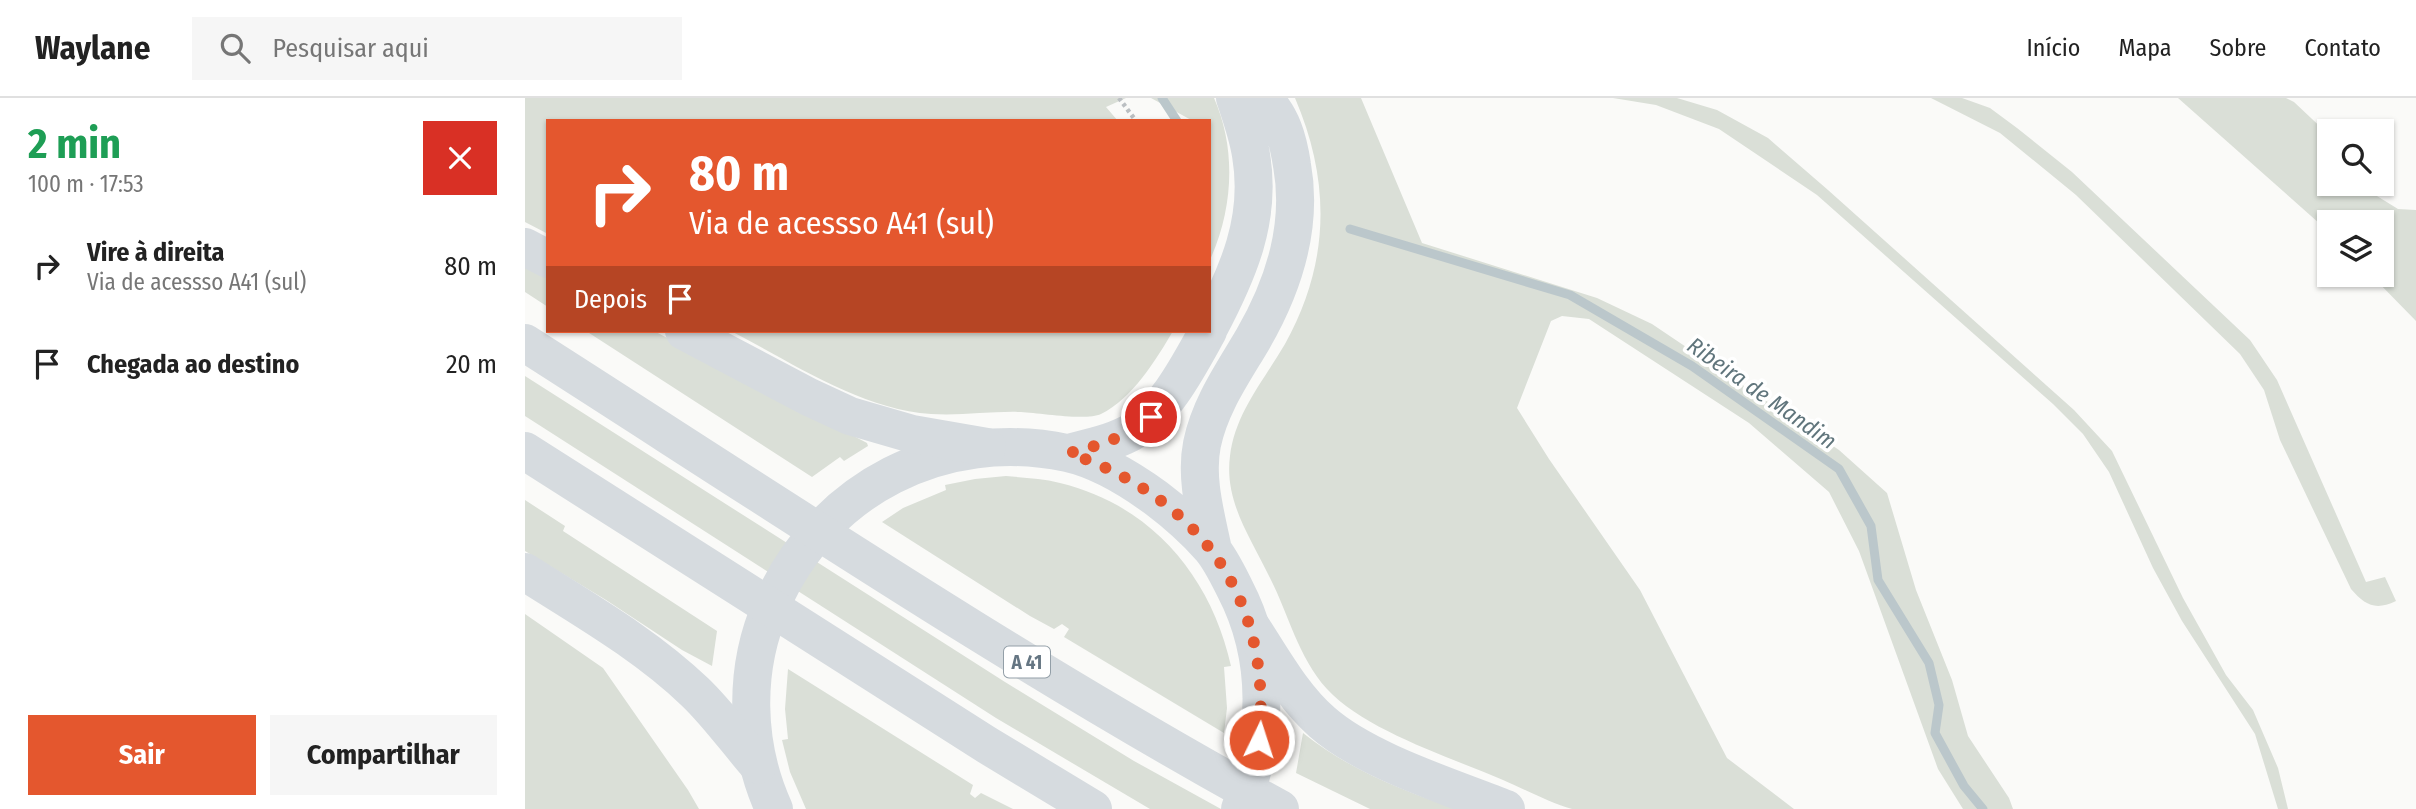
<!DOCTYPE html>
<html lang="pt">
<meta charset="utf-8">
<style>
:root{--surface:#fff;--page:#f6f6f6;--text:#222;--muted:#767676;--line:#e0e0e0;--accent:#e4572e}
body{margin:0;font-family:"Fira Sans Condensed",sans-serif;background:var(--page);color:var(--text);height:100vh;display:flex;flex-direction:column;font-size:26px;white-space:nowrap}
*{box-sizing:border-box;margin:0}
p{font-size:23px;color:var(--muted)}
.icon{flex:none;width:38px;height:38px;fill:none;stroke:currentColor;stroke-width:2;stroke-linecap:round;stroke-linejoin:round}
.map{position:relative;flex:1;overflow:hidden}
.side{display:flex;flex-direction:column;background:var(--surface);width:525px}
.side>*{flex:none}
.guide{position:absolute;left:21px;top:21px;width:665px;height:214px;border-radius:0px;box-shadow:0 2px 5px #0004;background:#e4572e;color:#fff;overflow:hidden}
.fabs{position:absolute;left:1792px;top:21px;display:grid;gap:14px}
.fabs a{display:grid;place-items:center;width:77px;height:77px;border-radius:0px;background:var(--surface);box-shadow:0 2px 5px #0004;font-size:35px}
.pin{position:absolute;display:grid;place-items:center;width:60px;height:60px;color:#fff;margin:-30px;border:4px solid #fff;border-radius:50%;box-shadow:0 2px 7px #0007}
.me{position:absolute;width:77px;margin:-38px;rotate:4deg;stroke-linejoin:round;filter:drop-shadow(0 0 5px #0008)}
.turn{display:flex;align-items:center;gap:24px;height:147px;padding:0 28px;font-size:32px}
.turn .icon{width:91px;height:91px;stroke-width:2.5}
.turn b{display:block;font-size:49px;line-height:60px}
.then{display:flex;align-items:center;height:66px;padding:0 28px;background:#0003;gap:14px;font-size:26px}
.round{display:grid;place-items:center;flex:none;width:74px;height:74px;border-radius:0px;background:var(--page)}
.headline{display:flex;align-items:center;justify-content:space-between;height:119px;padding:0 28px}
h1{font-size:42px;font-weight:700;line-height:52px;color:#1e9e55}
.action{display:flex;gap:14px;margin-top:auto;padding:14px 28px}
.action a{flex:1;height:80px;border-radius:0px;background:var(--accent);color:#fff;font-size:28px;font-weight:700;line-height:80px;text-align:center}
.action a+a{background:var(--page);color:var(--text)}
ul{padding:0;list-style:none}
li{display:flex;align-items:center;gap:21px;height:98px;padding:0 28px}
li div{flex:1}
li b{display:block;font-size:26px}
li em{font-style:normal}
header{display:flex;align-items:center;gap:42px;box-sizing:border-box;height:98px;padding:0 35px;background:var(--surface);border-bottom:2px solid var(--line)}
header strong{font-size:33px}
nav{display:flex;gap:38px;margin-inline-start:auto;font-size:24px}
.search{width:490px;height:63px;background:var(--page);display:flex;align-items:center;gap:18px;box-sizing:border-box;padding:0 24px;border-radius:0px;color:var(--muted);font-size:26px}
main{display:flex;flex:1;min-height:0}
.map>svg:first-child{display:block}
.green{fill:#dadfd7}
.lines{fill:none;stroke-linecap:round;stroke-linejoin:round}
.stream{stroke:#bbc7cb;stroke-width:9}
.path{stroke:#bbbfc2;stroke-width:4.5;stroke-dasharray:3.5 3.5;stroke-linecap:butt}
.primary{stroke:#d6dbdf;stroke-width:38}
.motorway{stroke:#d6dbdf;stroke-width:38}
.route{stroke:#e4572e;stroke-width:12;stroke-dasharray:0 21.6}
.labels{text-anchor:middle;dominant-baseline:central;stroke-width:7;stroke-linejoin:round;paint-order:stroke}
.shield{fill:#fff;stroke:#939fa8;stroke-width:2}
.shield-label{font-size:19px;font-weight:bold;fill:#657683}
.water-label{font-size:23px;font-style:italic;fill:#60757c;stroke:#fff}
</style>
<header>
<strong>Waylane</strong>
<div class="search"><svg class="icon" aria-label="search" viewBox="0 0 24 24"><circle cx="10" cy="10" r="6"/><path d="M15 15l6 6"/></svg>Pesquisar aqui</div>
<nav><a>Início</a><a>Mapa</a><a>Sobre</a><a>Contato</a></nav>
</header>
<main>
<section class="side">
<div class="headline"><div><h1>2 min</h1><p>100 m · 17:53</p></div><a class="round" style="background:#d93025;color:#fff"><svg class="icon" aria-label="close" viewBox="0 0 24 24"><path d="M6 6l12 12M18 6L6 18"/></svg></a></div>
<ul>
<li><svg class="icon" aria-label="right" viewBox="0 0 24 24"><path d="M7 20v-9h11M14 6l5 5-5 5"/></svg><div><b>Vire à direita</b><p>Via de acessso A41 (sul)</p></div><em>80 m</em></li>
<li><svg class="icon" aria-label="arrive" viewBox="0 0 24 24"><path d="M6 21V4h12l-3 4 3 4H6"/></svg><div><b>Chegada ao destino</b></div><em>20 m</em></li>
</ul>
<div class="action"><a>Sair</a><a>Compartilhar</a></div>
</section>
<div class="map">
<svg width="1891" height="711" viewBox="0 0 1891 711">
<rect width="100%" height="100%" fill="#fafaf8"/>
<path class="green" d="M0,0H601L581,9L593,23H23V136L0,124Z
M626,0H689C712,52 708,113 684,164V41L686,37L684,35V23H668Z
M770,0H836L897,145L1072,200L1127,226L1314,352L1362,395L1391,492L1427,582L1443,638L1484,700L1488,711H1438L1413,671L1334,453L1304,394L1224,325L1064,221L1037,218L1026,223L992,310L1024,361L1115,492L1202,660L1269,711C1216,711 1162,711 1109,711C1091,711 1063,711 1047,711C1025,705 999,691 978,682C927,660 839,632 802,591C773,559 764,517 745,480C726,440 699,404 705,358C710,315 739,282 760,246C805,165 806,84 770,0Z
M1088,0H1152L1192,12L1243,40L1303,92L1549,312L1587,353L1658,500L1701,577L1728,612L1753,670L1763,711H1753L1730,636L1657,523L1628,470L1584,374L1558,336L1528,306L1292,97L1194,31L1131,7Z
M1406,0H1437L1465,10L1492,30L1547,74L1725,242L1752,282L1841,484L1860,479L1871,503C1850,513 1840,507 1826,491L1755,342L1739,292L1715,256L1551,97L1475,35Z
M1653,0H1761L1769,4L1804,37V86H1837L1839,90L1873,111L1891,112V223L1846,177H1857V124H1804V134Z
M0,164L23,176V209L0,194Z
M61,233H129L342,345L343,348L319,363L315,359L287,379Z
M206,233H648C631,262 607,301 576,316C561,323 515,315 496,314C466,313 436,318 406,316C335,311 268,265 206,233Z
M0,278L480,584L609,663L696,711H625L471,620L0,318Z
M481,378C499,380 517,380 535,385C626,407 686,478 706,568L699,569L702,610L699,635L539,539L544,531L537,526L529,531L505,518L357,424L378,410L421,392L420,387L450,381Z
M0,402L40,428L38,433L192,533L187,568L157,552L81,502L0,453Z
M0,516L78,570L163,692L174,711H0Z
M263,571L448,687L445,696L450,700L456,695L488,711H281L265,674L257,642L263,641L260,611Z
M778,635C823,671 876,692 931,711H845L771,675Z"/>
<g class="lines">
<path class="stream" d="M637,0L652,23
M825,131L1045,197L1167,268L1314,371L1346,428L1353,482L1404,565L1414,607L1410,635L1439,688L1458,711"/>
<path class="path" d="M594,0L611,23"/>
<path class="primary" d="M684,230C713,175 737,121 726,57C723,37 716,18 710,0
M543,355C564,350 586,345 605,335C641,313 663,269 683,233
M688,452C681,418 670,381 677,346C685,307 708,275 728,241C758,189 778,128 767,67C763,41 757,19 738,0
M249,711C220,647 218,571 247,506C298,390 418,329 542,355C574,362 605,381 631,400C651,415 669,431 686,450C696,462 703,477 710,491C746,560 743,640 715,711"/>
<path class="motorway" d="M0,149L23,161
M159,233L284,299L325,318L387,336L462,349
M0,245C249,404 495,569 755,711
M0,353L462,647L568,711
M0,474C58,511 120,546 170,594C193,616 212,643 233,667
M727,530C748,562 768,599 797,624C841,663 926,689 981,711"/>
</g>
<g class="lines">
<path class="route" d="M626,319C601,340 574,347 544,355C676,401 748,501 734,642"/>
</g>
<g class="labels">
<rect class="shield" x="479" y="548.5" width="46" height="31" rx="5"/>
<g class="shield-label">
<text x="502" y="564">A 41</text>
</g>
<g class="water-label">
<text transform="translate(1237 295) rotate(35)">Ribeira de Mandim</text>
</g>
</g>
</svg>
<div class="fabs">
<a><svg class="icon" aria-label="search" viewBox="0 0 24 24"><circle cx="10" cy="10" r="6"/><path d="M15 15l6 6"/></svg></a>
<a><svg class="icon" aria-label="layers" viewBox="0 0 24 24"><path d="M12 4l9 5-9 5-9-5zM3 14l9 5 9-5"/></svg></a>
</div>
<div class="pin" style="left:626px;top:319px;background:#d93025"><svg class="icon" aria-label="arrive" viewBox="0 0 24 24"><path d="M6 21V4h12l-3 4 3 4H6"/></svg></div>
<svg class="me" style="left:734px;top:642px" viewBox="-20 -20 40 40"><circle r="17" fill="#e4572e" stroke="#fff" stroke-width="3"/><path d="M0-11L8 9 0 5-8 9z" fill="#fff"/></svg>
<div class="guide">
<div class="turn"><svg class="icon" aria-label="right" viewBox="0 0 24 24"><path d="M7 20v-9h11M14 6l5 5-5 5"/></svg><div><b>80 m</b>Via de acessso A41 (sul)</div></div>
<div class="then">Depois<svg class="icon" aria-label="arrive" viewBox="0 0 24 24"><path d="M6 21V4h12l-3 4 3 4H6"/></svg></div>
</div>
</div>
</main>
